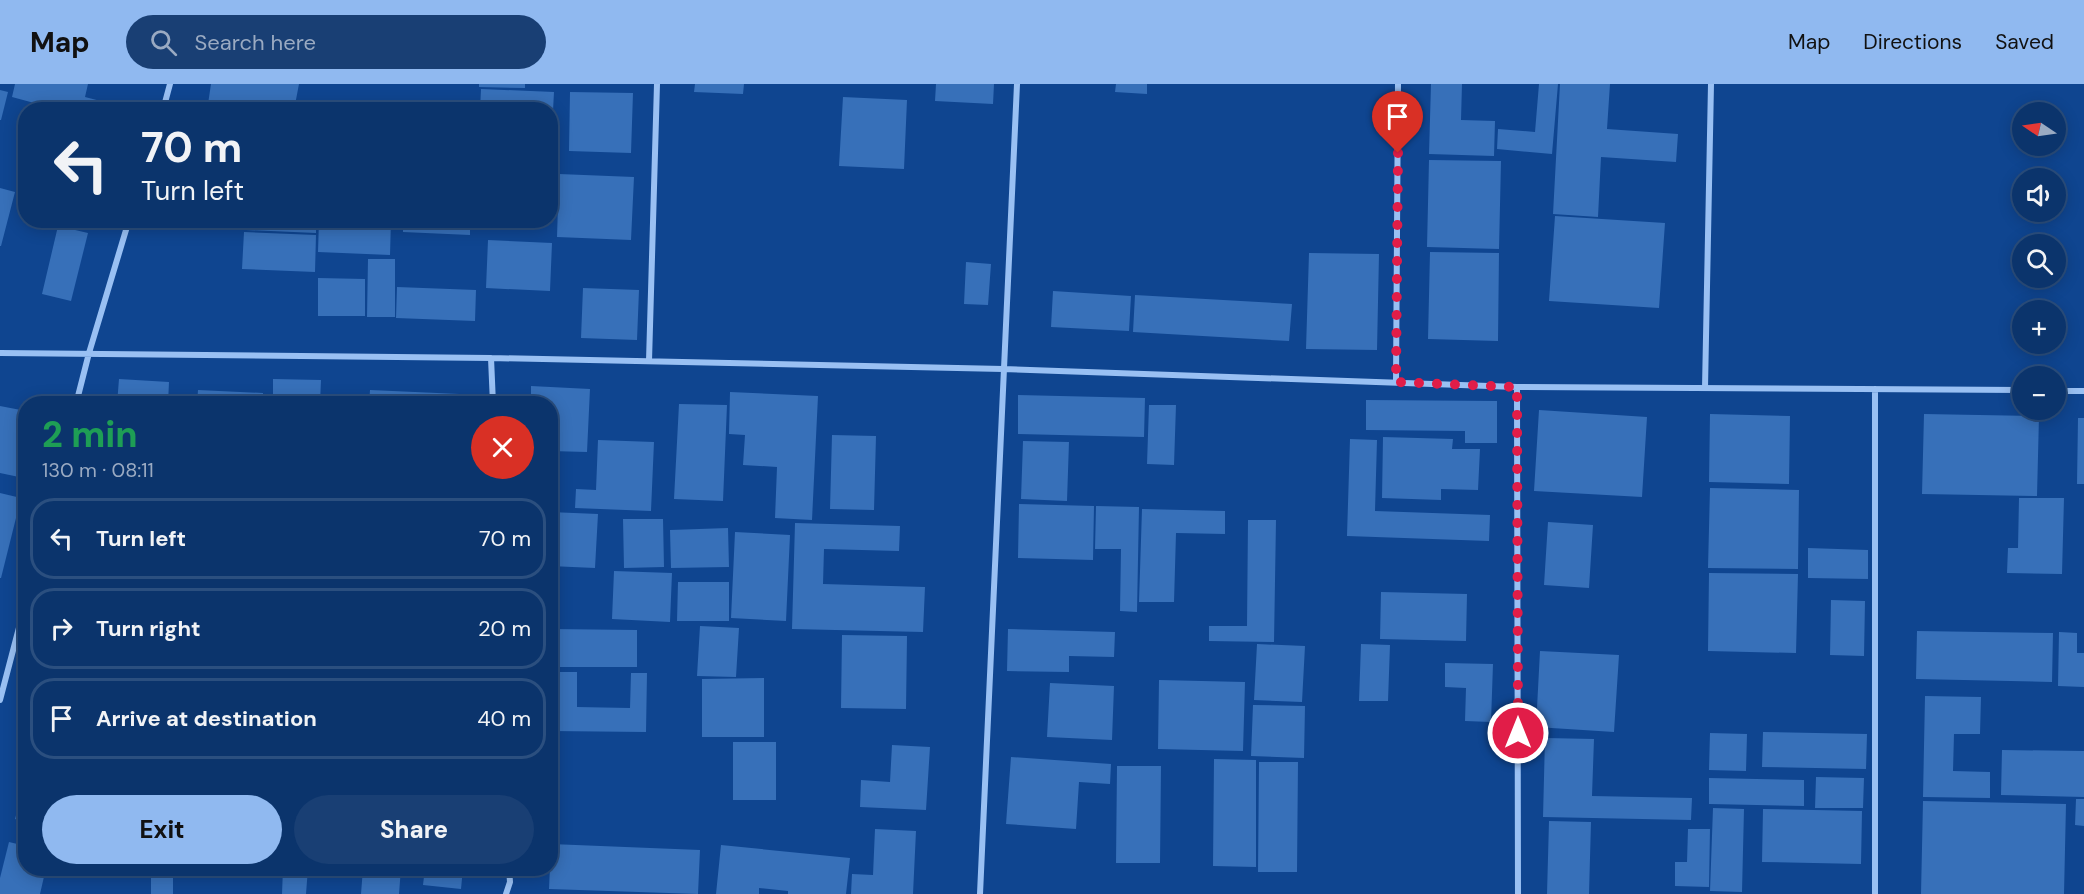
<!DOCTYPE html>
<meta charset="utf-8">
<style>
:root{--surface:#0b346c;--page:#193f74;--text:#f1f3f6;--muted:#9aaac2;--line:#2b4f7f;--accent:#90b9f0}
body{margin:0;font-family:"DM Sans",sans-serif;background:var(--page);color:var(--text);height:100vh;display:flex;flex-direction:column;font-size:22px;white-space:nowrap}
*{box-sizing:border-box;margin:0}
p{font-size:20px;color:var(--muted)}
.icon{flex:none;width:33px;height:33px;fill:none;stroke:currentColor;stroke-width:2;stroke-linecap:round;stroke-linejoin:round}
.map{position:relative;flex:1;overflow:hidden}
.details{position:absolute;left:18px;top:312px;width:540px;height:480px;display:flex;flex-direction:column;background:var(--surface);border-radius:24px;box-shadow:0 3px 15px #0003,0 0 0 2px var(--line)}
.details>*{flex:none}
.top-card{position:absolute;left:18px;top:18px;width:540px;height:126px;border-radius:24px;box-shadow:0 3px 15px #0003,0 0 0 2px var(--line);background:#0b346c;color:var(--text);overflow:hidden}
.needle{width:39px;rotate:283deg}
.buttons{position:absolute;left:2012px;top:18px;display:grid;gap:12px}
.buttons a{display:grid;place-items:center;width:54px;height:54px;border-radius:50%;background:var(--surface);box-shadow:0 3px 15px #0003,0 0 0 2px var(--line);font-size:30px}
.pin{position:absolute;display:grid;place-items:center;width:51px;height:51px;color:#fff;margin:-62px -26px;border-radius:50% 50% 50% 0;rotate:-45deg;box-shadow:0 0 6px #0007}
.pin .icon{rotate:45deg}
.me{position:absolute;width:66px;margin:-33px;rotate:0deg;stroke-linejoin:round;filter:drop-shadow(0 0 4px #0008)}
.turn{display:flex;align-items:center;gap:21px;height:126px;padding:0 24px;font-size:27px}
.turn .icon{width:78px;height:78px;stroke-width:2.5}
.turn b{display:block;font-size:42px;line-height:51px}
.round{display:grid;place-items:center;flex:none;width:63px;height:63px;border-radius:32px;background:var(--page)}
.overview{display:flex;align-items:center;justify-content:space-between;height:102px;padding:0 24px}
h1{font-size:36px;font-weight:800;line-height:45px;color:#1e9e55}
.action{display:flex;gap:12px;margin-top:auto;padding:12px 24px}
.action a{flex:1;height:69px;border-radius:36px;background:var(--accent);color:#111;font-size:24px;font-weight:800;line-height:69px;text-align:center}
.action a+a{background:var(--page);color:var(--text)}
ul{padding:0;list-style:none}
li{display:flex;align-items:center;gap:18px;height:81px;margin:0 12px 9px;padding:0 12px;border:3px solid var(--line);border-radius:24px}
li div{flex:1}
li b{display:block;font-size:22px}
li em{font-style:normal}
header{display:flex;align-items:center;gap:36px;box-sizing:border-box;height:84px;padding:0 30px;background:var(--accent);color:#111}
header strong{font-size:28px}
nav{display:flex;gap:33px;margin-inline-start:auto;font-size:21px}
.search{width:420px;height:54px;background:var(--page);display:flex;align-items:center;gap:15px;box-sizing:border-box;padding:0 21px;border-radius:33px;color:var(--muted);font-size:22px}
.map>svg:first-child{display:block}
.building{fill:#3770b9}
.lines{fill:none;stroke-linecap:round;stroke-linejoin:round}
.street{stroke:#99c0f3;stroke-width:6}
.route{stroke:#e11d48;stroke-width:10;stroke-dasharray:0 18}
</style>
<header>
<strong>Map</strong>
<div class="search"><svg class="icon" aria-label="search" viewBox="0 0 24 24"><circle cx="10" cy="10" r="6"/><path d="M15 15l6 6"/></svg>Search here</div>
<nav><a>Map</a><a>Directions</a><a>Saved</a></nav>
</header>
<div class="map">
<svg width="2084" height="810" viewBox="0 0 2084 810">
<rect width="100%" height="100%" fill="#0f4590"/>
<path class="building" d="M15,0H88L85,13L120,22L119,26H60L12,13Z
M211,0H299L294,26H238L208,20Z
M479,0H525V4L479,3Z
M695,0H744L743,10L694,8Z
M936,0H994L993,20L935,17Z
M1116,0H1147V10L1115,8Z
M1431,0H1462L1461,36L1495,37L1494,72L1429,70Z
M1539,0H1558L1552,70L1497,65L1498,45L1535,48Z
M1560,0H1610L1607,45L1678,50L1676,78L1601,73L1598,133L1553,130Z
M481,5L554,8L552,46H550V26H480Z
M0,6L8,8L1,36H0Z
M570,8L633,9L631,69L569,67Z
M843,13L907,16L904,85L839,82Z
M399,22L472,24V26H399Z
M1429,76L1501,77L1499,165L1427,163Z
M559,90L634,93L631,156L557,153Z
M0,104L15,108L1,162H0Z
M1555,132L1665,139L1659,224L1549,217Z
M246,136H316V149L246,146Z
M319,136H391L390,171L318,168Z
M403,136H470V151L403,148Z
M58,142L88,149L71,217L42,210Z
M244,148L316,151L315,188L242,185Z
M488,156L552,159L550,207L486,204Z
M1430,168L1499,169L1498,257L1428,255Z
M1309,169L1379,170L1377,266L1306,265Z
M368,175H395V233H367Z
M966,178L991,180L988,221L964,220Z
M318,194L365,195V232H318Z
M397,203L476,206L475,237L396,234Z
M583,204L639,206L637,256L581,254Z
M1053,207L1131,212L1129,247L1051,243Z
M1135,211L1292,220L1289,257L1133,248Z
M119,295L169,298L168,320H117Z
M273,295L321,296L320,320H273Z
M531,302L590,305L587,368L550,367V320H531Z
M198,306L263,309V320H197Z
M370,306L482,311L481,320H369Z
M730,308L818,312L812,436L775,434L777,383L743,381L745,351L729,350Z
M1018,311L1145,314L1144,353L1018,350Z
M1366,316L1497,317V359H1465V347L1366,346Z
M679,320L727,321L723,417L674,415Z
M1149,321H1176L1174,381L1147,380Z
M0,322L26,327V363L19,393L0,389Z
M1539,326L1647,333L1642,413L1534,407Z
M1710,330L1790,332L1789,400L1709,398Z
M1924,330L2039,332L2037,412L1922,410Z
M2078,334H2084V400H2077Z
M832,351L876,352L874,426L830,425Z
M1383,353L1453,355L1452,365H1480L1478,406L1441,405V416L1382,414Z
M1350,355L1377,356L1375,427L1490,431L1489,457L1347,452Z
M598,356L654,358L651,427L575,424L576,405L596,406Z
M1023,357L1069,358L1067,417L1021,415Z
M1710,404L1799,406L1798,485L1708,484Z
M0,409L21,414L1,494H0Z
M2019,414H2064L2062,490L2007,489L2008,464H2018Z
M1019,420L1094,422L1093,476L1018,474Z
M1096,422L1139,423L1137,528L1120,527L1121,465H1095Z
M1142,425L1225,427V450L1176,449L1174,518H1139Z
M550,428L598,430L595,484L550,482Z
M623,435H663L664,483L624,484Z
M1248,436H1276L1274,558L1209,557V542H1247Z
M1548,438L1593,441L1589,504L1544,501Z
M795,439L900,442L899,467L824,465L823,500L925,503L923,548L792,545Z
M728,444L729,483L671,484L670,446Z
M735,448L790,451L786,537L731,534Z
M1808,464L1868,466V495L1808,494Z
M614,487L672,489L670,538L612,535Z
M1709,489L1798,490L1796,569L1708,567Z
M678,498H729V537H677Z
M1381,508L1467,510L1466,557L1380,555Z
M1831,516L1865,517L1864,572L1830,571Z
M700,542L739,544L736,593L697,592Z
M550,545L637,546V583H550Z
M1008,545L1115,548L1114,573L1069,572V588L1007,587Z
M1917,547L2053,549L2052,598L1916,595Z
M2059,548L2077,549V569H2084V603L2058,602Z
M842,551L907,552L906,625L841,624Z
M1257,560L1305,562L1302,618L1254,616Z
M1361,560L1390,561L1388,617H1359Z
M1540,567L1619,571L1614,648L1536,643Z
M1445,579L1493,580L1491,638L1465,637L1466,604L1445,603Z
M550,588H577V623L630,624L631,589H647L646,648L550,647Z
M764,594V653H702V595Z
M1159,596L1245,598L1243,667L1158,665Z
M1050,599L1114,602L1112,656L1047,653Z
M1925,612L1981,613L1980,650H1954L1953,687L1990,688V714L1923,713Z
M1253,621L1305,622L1304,674L1251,672Z
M1763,648L1867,650L1866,685L1762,683Z
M1710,649L1747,650L1746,687L1709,686Z
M1545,654L1594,655L1592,712L1692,714L1691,736L1543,733Z
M733,658H776V716H733Z
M892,661L930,663L926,726L860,723L861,696L890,698Z
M2002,666L2084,667V713L2001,711Z
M1011,673L1111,680L1110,700L1079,698L1076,745L1006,740Z
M1214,675L1256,676V783L1213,782Z
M1259,678H1298L1297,788H1258Z
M1117,682H1161L1160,779H1116Z
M1816,693L1864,694L1863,724H1815Z
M1709,694L1804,696V722L1709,720Z
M25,698H26V738L15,735Z
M2076,715H2084V742L2075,741Z
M1923,717L2066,720L2064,810H1921Z
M1713,724L1744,725L1742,808L1710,807Z
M1763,725L1862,727L1861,780L1762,778Z
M1549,737L1591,738L1589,810H1547Z
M875,745L916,747L913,810H851L852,790L873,791Z
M1688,745H1710L1709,803L1675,802V778H1687Z
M9,758L26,762V784H46L40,810H0V794Z
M551,760L700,766L698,810L549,805Z
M721,761L850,774L846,810H788V807L759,804V810H716Z
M151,784H173V810H151Z
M283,784H308L306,810H282Z
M363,784H401L399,810H361Z
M425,784H463L461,805L423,801Z"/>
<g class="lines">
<path class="street" d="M163,26L170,0
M0,269L491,274L1003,285L1517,303L2022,306
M491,274L493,320
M649,277L657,0
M1396,298L1398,0
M1517,303L1518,810
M1705,304L1711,0
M2055,307H2084
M76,320L89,269L129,136
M0,616L26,517
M506,810L510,798L509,784
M980,810L1017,0
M1875,810V305"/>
</g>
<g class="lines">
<path class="route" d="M1398,69L1396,298L1517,303L1518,649"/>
</g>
</svg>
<div class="buttons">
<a><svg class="needle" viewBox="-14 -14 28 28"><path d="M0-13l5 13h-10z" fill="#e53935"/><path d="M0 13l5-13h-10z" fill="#9aaac2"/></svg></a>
<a><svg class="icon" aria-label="sound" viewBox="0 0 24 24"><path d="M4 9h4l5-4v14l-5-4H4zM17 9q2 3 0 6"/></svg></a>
<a><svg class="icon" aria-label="search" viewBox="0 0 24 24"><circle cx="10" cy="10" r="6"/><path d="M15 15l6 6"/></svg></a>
<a>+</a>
<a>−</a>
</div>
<div class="pin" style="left:1398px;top:69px;background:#d93025"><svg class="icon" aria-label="arrive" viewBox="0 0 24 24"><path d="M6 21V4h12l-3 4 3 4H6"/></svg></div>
<svg class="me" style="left:1518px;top:649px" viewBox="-20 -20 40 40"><circle r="17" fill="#e11d48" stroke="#fff" stroke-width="3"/><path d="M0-11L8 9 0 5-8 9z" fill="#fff"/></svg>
<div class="top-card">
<div class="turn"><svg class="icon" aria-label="left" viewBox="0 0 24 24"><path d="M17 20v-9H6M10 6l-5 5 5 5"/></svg><div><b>70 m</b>Turn left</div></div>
</div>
<section class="details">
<div class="overview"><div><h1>2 min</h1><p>130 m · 08:11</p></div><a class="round" style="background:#d93025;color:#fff"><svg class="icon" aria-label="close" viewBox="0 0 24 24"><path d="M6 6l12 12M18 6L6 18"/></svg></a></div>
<ul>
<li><svg class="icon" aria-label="left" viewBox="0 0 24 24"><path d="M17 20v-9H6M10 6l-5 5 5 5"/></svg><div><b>Turn left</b></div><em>70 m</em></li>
<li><svg class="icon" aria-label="right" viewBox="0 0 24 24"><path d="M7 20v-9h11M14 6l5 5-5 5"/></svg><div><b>Turn right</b></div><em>20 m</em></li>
<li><svg class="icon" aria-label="arrive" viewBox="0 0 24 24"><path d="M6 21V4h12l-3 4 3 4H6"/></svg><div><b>Arrive at destination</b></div><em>40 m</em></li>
</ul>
<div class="action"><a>Exit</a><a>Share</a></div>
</section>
</div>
